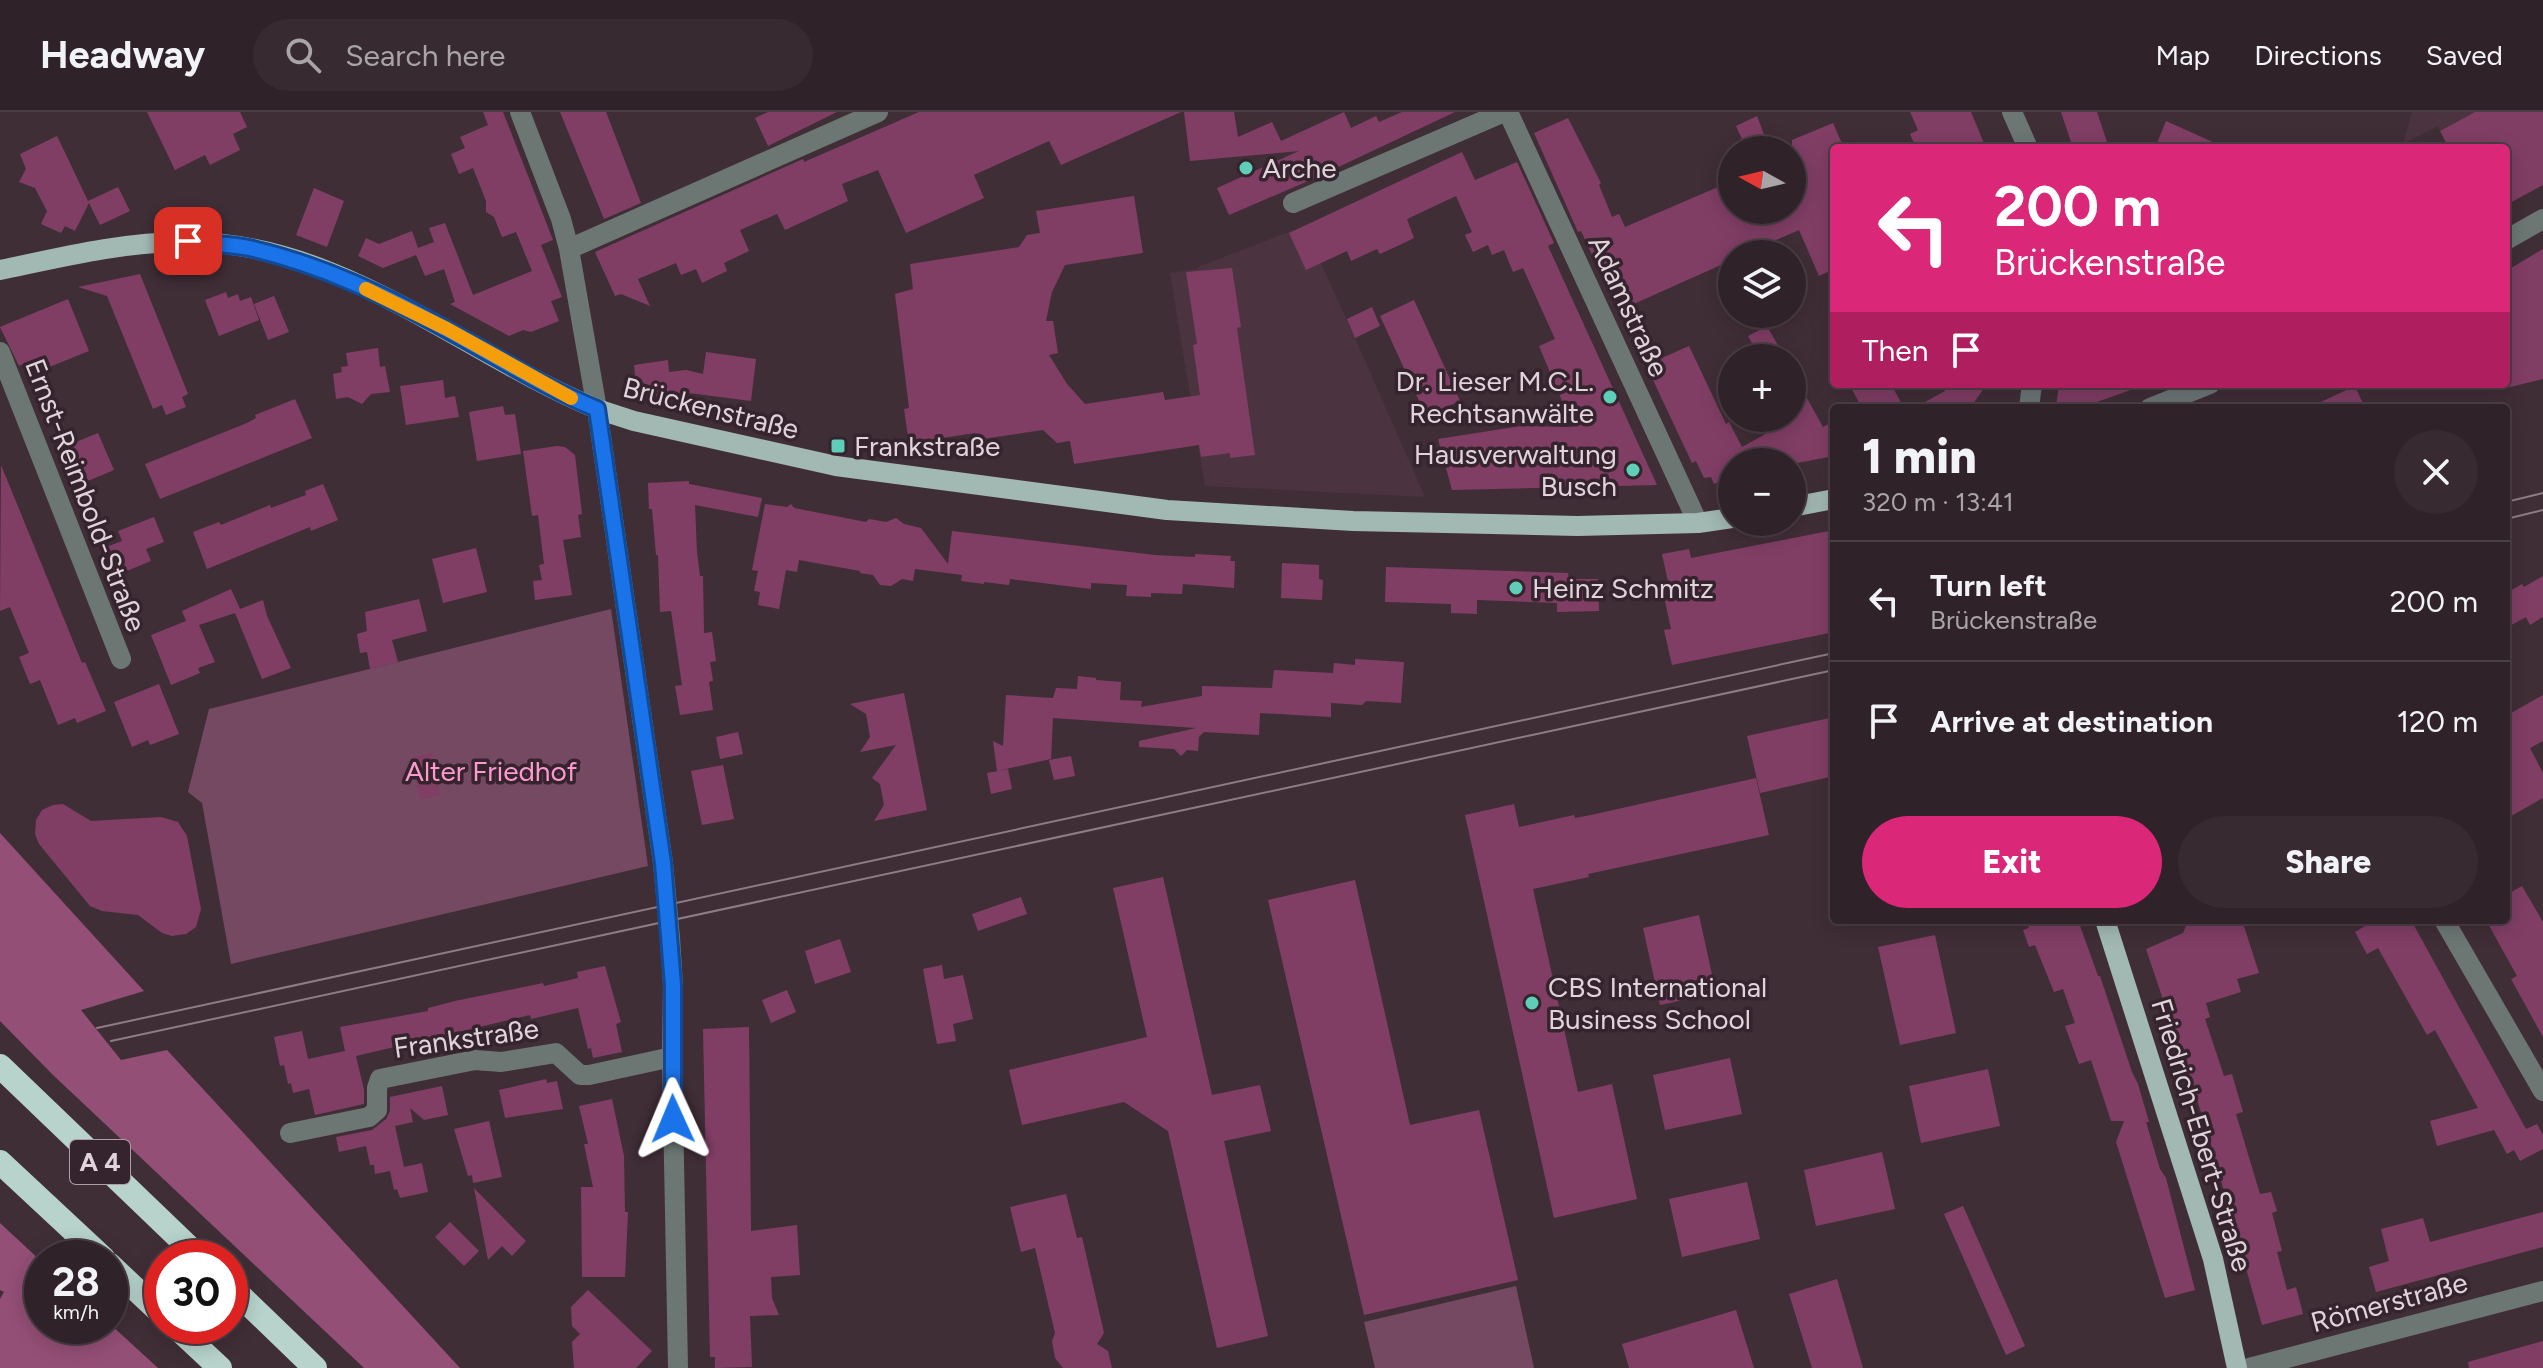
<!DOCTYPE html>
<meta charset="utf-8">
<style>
:root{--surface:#302229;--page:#382a31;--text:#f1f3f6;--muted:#a8a4a8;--line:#4b3f46;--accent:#db2777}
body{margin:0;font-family:Figtree,sans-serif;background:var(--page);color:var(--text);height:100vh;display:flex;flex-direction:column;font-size:30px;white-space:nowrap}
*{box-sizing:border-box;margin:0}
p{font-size:26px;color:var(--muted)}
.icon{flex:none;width:44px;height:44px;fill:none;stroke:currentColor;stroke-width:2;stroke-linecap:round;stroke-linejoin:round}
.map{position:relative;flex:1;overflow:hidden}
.details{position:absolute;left:1830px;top:292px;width:680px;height:520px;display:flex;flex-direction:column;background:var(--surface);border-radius:8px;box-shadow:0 4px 20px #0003,0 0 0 2px var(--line)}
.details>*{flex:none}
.top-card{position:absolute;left:1830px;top:32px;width:680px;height:244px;border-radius:8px;box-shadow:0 4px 20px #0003,0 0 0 2px var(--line);background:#db2777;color:#fff;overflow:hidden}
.needle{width:52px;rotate:278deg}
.fabs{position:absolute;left:1718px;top:24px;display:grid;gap:16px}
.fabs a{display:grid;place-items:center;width:88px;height:88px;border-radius:50%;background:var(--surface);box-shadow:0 4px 20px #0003,0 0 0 2px var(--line);font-size:40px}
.speed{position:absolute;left:24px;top:1128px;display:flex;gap:16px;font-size:40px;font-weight:700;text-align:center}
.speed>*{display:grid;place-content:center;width:104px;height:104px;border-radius:50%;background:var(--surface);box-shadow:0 4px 20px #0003,0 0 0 2px var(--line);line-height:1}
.speed small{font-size:20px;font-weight:400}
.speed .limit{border:12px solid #d22;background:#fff;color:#111}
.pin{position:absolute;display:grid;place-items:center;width:68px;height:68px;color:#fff;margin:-34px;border-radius:16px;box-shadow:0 4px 12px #0006}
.me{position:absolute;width:88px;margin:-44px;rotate:359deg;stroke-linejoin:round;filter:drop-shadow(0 0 6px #0008)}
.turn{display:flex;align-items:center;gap:28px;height:168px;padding:0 32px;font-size:36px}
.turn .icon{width:104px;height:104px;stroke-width:2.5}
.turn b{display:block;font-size:56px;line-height:68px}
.then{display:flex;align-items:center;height:76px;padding:0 32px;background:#0003;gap:16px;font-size:30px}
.round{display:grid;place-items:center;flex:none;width:84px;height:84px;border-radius:42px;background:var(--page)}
.summary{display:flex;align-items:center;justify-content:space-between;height:136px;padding:0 32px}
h1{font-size:48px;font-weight:800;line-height:60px}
.action{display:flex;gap:16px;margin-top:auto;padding:16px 32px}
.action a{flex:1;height:92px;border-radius:48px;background:var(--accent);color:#fff;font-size:32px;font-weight:800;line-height:92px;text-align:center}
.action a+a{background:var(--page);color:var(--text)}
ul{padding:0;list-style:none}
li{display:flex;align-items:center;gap:24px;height:120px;padding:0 32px;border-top:2px solid var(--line)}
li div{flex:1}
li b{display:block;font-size:30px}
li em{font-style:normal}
header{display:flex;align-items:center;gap:48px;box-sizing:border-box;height:112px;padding:0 40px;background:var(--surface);border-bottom:2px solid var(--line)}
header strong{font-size:38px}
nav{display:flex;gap:44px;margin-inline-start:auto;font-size:28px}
.search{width:560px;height:72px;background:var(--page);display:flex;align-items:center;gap:20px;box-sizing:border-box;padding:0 28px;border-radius:44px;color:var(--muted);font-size:30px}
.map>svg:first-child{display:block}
.built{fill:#4c3340}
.green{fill:#744961}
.forest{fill:#944f76}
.building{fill:#813e65}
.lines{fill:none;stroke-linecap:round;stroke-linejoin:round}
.minor{stroke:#6c7774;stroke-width:20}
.major{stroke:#a2b9b3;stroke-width:20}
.highway{stroke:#b7d3cc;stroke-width:24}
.tram{stroke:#8c7d84;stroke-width:2}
.minor-bridge{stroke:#6c7774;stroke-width:20}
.route-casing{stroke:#114b97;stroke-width:20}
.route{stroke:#1a73e8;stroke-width:14}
.slow{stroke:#f59e0b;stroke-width:14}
.poi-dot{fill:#5eceb8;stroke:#35242d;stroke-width:3}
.labels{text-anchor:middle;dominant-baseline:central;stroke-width:7;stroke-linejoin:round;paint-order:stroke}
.shield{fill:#35242d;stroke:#ad9fa6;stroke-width:2}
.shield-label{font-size:26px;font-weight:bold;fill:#e0d4da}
.poi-label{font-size:28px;fill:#e0d4da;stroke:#35242d;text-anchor:start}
.street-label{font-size:28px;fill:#e0d4da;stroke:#35242d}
.park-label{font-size:28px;fill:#fc99cf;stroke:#35242d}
</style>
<header>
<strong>Headway</strong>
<div class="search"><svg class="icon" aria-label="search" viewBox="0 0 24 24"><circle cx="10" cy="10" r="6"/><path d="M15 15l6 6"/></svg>Search here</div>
<nav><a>Map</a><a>Directions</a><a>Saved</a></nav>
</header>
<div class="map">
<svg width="2543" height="1256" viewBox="0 0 2543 1256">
<rect width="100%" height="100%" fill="#402e37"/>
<path class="built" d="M2412,0H2475L2440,19L2438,14L2403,32Z
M1304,114L1355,226L1425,385L1205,374L1170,161L1198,157V155Z"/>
<path class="green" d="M611,497L648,754L231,852L202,691L188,680L209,597Z
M1516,1174L1534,1256H1375L1364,1210Z"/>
<path class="forest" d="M0,721L144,879L81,898L121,948L167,938L460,1256H364L52,962L0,909Z
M0,1111L42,1150V1214L110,1212L158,1256H0V1187L4,1180L0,1178Z"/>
<path class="building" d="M147,0H240L247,15L233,22L240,38L210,53L205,43L175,58Z
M483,0H503L553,128L541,133L562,185L551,189L559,209L531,220L523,218L509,224L450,192L455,190L444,157L425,164L416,143L383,156L358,144L366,126L379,132L412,119L418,136L434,130L429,116L445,111L473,183L532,159L516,120L502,125L494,105L486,100V89L473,56L459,62L451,42L465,36L460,25L488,13Z
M560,0H606L641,91L604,107Z
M768,0H837L768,34L755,6Z
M919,0H1181L1061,53L1049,29L974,63L984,86L906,121L878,58L842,72L848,89L785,118L777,102L740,118L749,139L724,151L727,159L702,171L696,157L681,163L676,151L638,167L650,194L621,182L615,184L595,140L803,47L804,50Z
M1184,0H1234L1238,25L1272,10L1281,29L1344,0L1351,16L1376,4L1379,10L1402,0H1455L1313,67L1229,103L1217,76L1299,39L1190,49Z
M1910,0H1971L1986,36H1916L1910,22L1918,18Z
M2061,0H2097L2109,36H2073Z
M2475,0H2543V73L2506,93V36H2449L2440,19Z
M1757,4L1770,38H1747L1736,14Z
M1568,6L1601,71L1599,73L1612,105L1619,102L1625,115L1732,69V98H1792V28L1833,11L1844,36H1834V157L1819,164L1799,118L1744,142H1732V148L1618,199L1581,119L1578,120L1534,21Z
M2166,9L2226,36H2155Z
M57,24L88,89L118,75L130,99L100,113L89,91L75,119L65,114L61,121L41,112L47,99L35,76L19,70L26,57L20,42Z
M1462,40L1475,68L1517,50L1554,131L1548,134L1657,373L1452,378L1438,327L1521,314L1573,315L1539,234L1555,227L1523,156L1513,160L1504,138L1492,143L1488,133L1473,140L1465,123L1472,120L1456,84L1407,107L1414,126L1404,131L1380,142L1377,137L1351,149L1347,139L1306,158L1289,121Z
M314,76L344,89L327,135L296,123Z
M1134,84L1143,141L1065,153L1052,180L1046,209H1053L1058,241L1049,243L1067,272L1085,292L1163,280L1165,288L1200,283L1193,233L1197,232L1186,160L1232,156L1241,215L1237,216L1255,343L1230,346V341L1201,345L1199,333L1074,352L1070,329L1057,331L1043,318L976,328L975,321L909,331L904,297L909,296L895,182L913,177L910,152L1019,135L1027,123L1040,121L1036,99Z
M2543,137V267L2506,276V159Z
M140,162L188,282L182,285L186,295L166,303L162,293L153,297L107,184L78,175Z
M226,180L228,186L238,182L240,189L251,185L259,208L219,224L205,188Z
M274,184L289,220L268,228L254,192Z
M68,187L89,239L32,262L28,250L19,254L0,215Z
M1414,188L1460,289L1426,304L1380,204Z
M1372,195L1380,214L1355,226L1347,207Z
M1767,214L1785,246H1760L1748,224Z
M1689,234L1726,312L1729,310L1742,335L1780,314L1776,306H1792V259L1823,315L1834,309V344L1792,352L1732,350V363L1714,372L1711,365L1704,366L1696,349L1692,351L1646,253Z
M378,236L380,255L385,254L390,280L371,282L362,292L348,285L336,287L333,262L342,260L341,255L348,254L346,241Z
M706,240L756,247L751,289L689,281V287L668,283L638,287L634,253L668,248L669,260L686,258L703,262Z
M443,268L445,286L455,284L459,305L406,313L400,274Z
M1849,272H1891L1904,296H1862Z
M1941,272H1987L1970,296H1914L1945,279Z
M2059,272H2139V275L2080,296H2056Z
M2355,274L2365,296H2308Z
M295,287L312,326L160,387L145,352L247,311L256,306L255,303Z
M503,294L505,303L515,302L521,342L477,349L469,300Z
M98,321L114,358L76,374L61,336Z
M557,334L565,335L575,343L582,402L578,403L581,425L563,428L572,483L535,488L533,469L542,468L539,453L544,452L538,403L532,404L523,339Z
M1,353L82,551L85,550L106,599L77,611L75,606L58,613L40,568L30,572L19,545L29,541L10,495L0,499Z
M689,369V372L762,386L758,405L695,393L697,441L700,464H703L704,521L712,520L716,549L710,550L713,569L709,570L713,598L680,603L675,574L682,573L671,499L660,500L658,443H656L652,397H649L648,371Z
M323,372L338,408L311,419L310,415L207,457L193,420L219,410L221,413L270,393L271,396L306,383L305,379Z
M765,392L787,395L791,392L794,396L866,410L869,407L886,410L896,406L904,412L921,416L948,452L952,419L1155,443L1195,445V442L1231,444L1230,449H1235L1234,476L1183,472L1182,482L1151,481V485L1126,484L1127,473L1091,471V477L1010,467L1009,473L984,470V472L961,469L962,463L915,457L913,469L902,467L891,474L880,473L873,463L860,461V459L799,448L797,460L786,458L779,497L758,493L760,480L754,479L758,459L752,458Z
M154,405L164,430L146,437L151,449L112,465L101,437L122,429L118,419Z
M1834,418V520L1672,553L1664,518L1671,517L1663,480L1670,479L1662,442L1689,437L1691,446Z
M476,436L487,480L443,491L432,447Z
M1282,451L1319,453V467L1323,468L1322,488L1281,486Z
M1386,455L1568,461L1569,467H1598L1599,499L1557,500V491L1477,488V502L1451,501V492L1385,490Z
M2543,464V505L2530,513L2526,505L2506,516V481L2522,472L2524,475Z
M231,477L240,497L263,488L267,504L291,556L262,567L235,501L199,513L215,550L198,556L200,561L171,573L151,523L186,509L182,499Z
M419,487L427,519L392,528L398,550L370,557L367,540L360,541L357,522L367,519L365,500Z
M1355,547L1404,550L1401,591L1366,589L1362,593L1331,591V605L1260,601L1259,623L1204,620L1199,625L1198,639L1187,638L1181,644L1174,637L1139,635V629L1196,616L1053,606L1051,647L997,659L993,629L1003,634L1006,583L1053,586L1056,576L1077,577L1078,564L1096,566V568L1121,570L1120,588L1142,589L1141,595L1202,584V574L1272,576L1274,558L1333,561L1334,551L1355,553Z
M159,572L179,622L150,633L148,628L132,635L114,590Z
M904,581L927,698L874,709L884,693L880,672L872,666L896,633L860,640L870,625L868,613L866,602L850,592Z
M2543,583V629L2530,636L2543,661V686L2506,707V604Z
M1834,605V664L1760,681L1747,624Z
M738,620L743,642L720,647L716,625Z
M432,641L440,683L420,687L411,646Z
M1071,644L1075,664L1054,668L1049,648Z
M723,653L734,707L702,713L691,659Z
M1008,657L1012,677L991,682L987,661Z
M1756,666L1769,723L1588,762L1589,765L1533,777L1578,980L1612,972L1637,1087L1554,1106L1465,703L1514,692L1519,715L1574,703L1575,706L1591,703Z
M63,692L91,709L161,705L178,710L187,724L201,797L196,815L186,822L172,824L162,821L138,803L102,799L90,794L39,732L35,722L36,708L42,698L53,693Z
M1163,765L1212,983L1260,973L1271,1019L1224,1029L1268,1224L1217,1236L1168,1019L1124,990L1022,1013L1009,958L1147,925L1113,776Z
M1355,768L1410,1013L1479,998L1518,1168L1364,1203L1268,788Z
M2522,774L2543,810V925L2511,867L2517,864L2486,808H2506V783Z
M1021,785L1027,802L978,819L972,802Z
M1699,803L1716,881L1660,893L1643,816Z
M2026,808H2078L2098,864H2100L2132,960L2138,972L2149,1010H2146L2160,1057L2166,1066L2195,1178L2165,1186L2116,1030L2124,1009H2111L2091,948L2079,952L2065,914L2075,911L2063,877L2054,880L2035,833L2029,835L2023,818L2029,816Z
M2210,808H2242L2259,861L2237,867L2241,880L2206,891L2210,905L2205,907L2224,964L2232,962L2243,1000L2236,1002L2260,1082L2271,1080L2277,1099L2272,1101L2282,1139L2277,1140L2287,1178L2296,1175L2303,1202L2262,1213L2205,1012L2146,837L2183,821L2188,809L2195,813Z
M2375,808H2411L2526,1017L2537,1012L2543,1023V1037L2520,1049L2514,1038L2507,1042L2494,1018L2437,1034L2430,1009L2478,996L2435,918L2427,923L2378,836L2367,842L2362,833L2355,820Z
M1935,823L1956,921L1900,933L1878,835Z
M840,827L851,860L815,872L805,839Z
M942,853L944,867L963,863L973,907L953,912L956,929L937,932L923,857Z
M605,854L621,910L616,912L622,940L593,946L591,936L588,937L578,896L531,907L530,903L356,944L364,978V992L315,1003L309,977L293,981L291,971L288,972L284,953L280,954L274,925L302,919L308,947L345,939L340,915L428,899V896L455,889L543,871L544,874L578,866L577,860Z
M787,878L796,900L771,911L762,888Z
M749,915L751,1119L797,1113L800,1163L771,1165L772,1186L779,1203L750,1204L752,1255L715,1256V1245H710L703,917Z
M1730,946L1742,1002L1665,1018L1653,963Z
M1988,957L2000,1014L1921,1031L1909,974Z
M546,967L547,971L557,969L563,997L505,1006L499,978Z
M442,974L448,1003L424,1008L410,996L413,1010L395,1014L404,1055L422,1051L428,1080L400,1086L397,1077L394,1078L390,1059L375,1062L374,1053H370L366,1034L339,1040L336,1025L372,1018L386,1007L390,999V985Z
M612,987L624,1044L625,1100H628L625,1165H582L581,1075H593L584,1032H588L579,994Z
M489,1009L502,1065L473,1071L472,1063L468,1064L454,1017Z
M1882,1040L1895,1097L1816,1114L1804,1058Z
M1747,1070L1760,1127L1682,1145L1669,1087Z
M474,1076L526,1129L512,1144L502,1134L488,1148Z
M1066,1082L1077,1126L1082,1125L1104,1221L1097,1232L1108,1239L1112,1256H1063L1055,1246L1052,1229L1055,1221L1035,1136L1021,1140L1010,1095Z
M1963,1094L2025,1234L2006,1243L1944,1102Z
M2543,1100V1135L2376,1180L2369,1155L2389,1149L2381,1117L2423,1106L2430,1130Z
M450,1110L479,1139L464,1154L435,1125Z
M1837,1167L1863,1256H1812L1789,1182Z
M588,1178L652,1239L636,1256H574L572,1230L580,1222L572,1214L571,1195Z
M1736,1198L1754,1256H1629L1622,1232Z
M2543,1229V1256H2469L2468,1250Z"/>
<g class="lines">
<path class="minor" d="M520,0L561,107L569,137L597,297L663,751
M1508,0L1698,411
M2012,0L2028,36
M1293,91L1504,0
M2506,128L2543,107
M569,137L878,0
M0,240L121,547
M2029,296L2032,272
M2150,296L2210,272
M2444,808L2543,979
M670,826L673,873L672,945L678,1256
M290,1021L369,1005L377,998V976L380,967L475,948L501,950L556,941L580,963H589L672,945
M2249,1256L2543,1179"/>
<path class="major" d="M0,158C62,145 122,130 185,130C339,128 462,241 597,297L634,309L836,354L1167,398L1353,409L1577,414L1698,411L1732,406
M1792,395L1834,387
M2105,808L2213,1147L2237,1256"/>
<path class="highway" d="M0,954L200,1146
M0,1050L103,1146
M110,1153L162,1202
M230,1174L315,1256
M175,1214L220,1256"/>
<path class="tram" d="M2506,390L2543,381
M2506,407L2543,398
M97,916L1834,541
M111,929L1834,558"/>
<path class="minor-bridge" d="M663,751L670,826"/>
</g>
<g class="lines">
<g class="route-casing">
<path id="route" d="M188,129C208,132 229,132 249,136C320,152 387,184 451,220C499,246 546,276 597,297L663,751L673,873V1007"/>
</g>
<use href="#route" class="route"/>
<path class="slow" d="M366,177L447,217L571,286"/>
</g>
<g class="poi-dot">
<circle cx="1246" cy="56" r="8"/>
<circle cx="1610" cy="285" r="8"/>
<rect x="830" y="326" width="16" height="16" rx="4"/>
<circle cx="1633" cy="358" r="8"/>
<circle cx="1516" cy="476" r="8"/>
<circle cx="1532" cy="891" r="8"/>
</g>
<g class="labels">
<rect class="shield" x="70" y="1028" width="60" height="44" rx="6"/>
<g class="shield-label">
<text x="100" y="1050">A 4</text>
</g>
<g class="poi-label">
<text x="1262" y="56">Arche</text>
<text x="1594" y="269" text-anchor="end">Dr. Lieser M.C.L.<tspan x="1594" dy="32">Rechtsanwälte</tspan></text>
<text x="854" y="334">Frankstraße</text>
<text x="1617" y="342" text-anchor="end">Hausverwaltung<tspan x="1617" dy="32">Busch</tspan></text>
<text x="1532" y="476">Heinz Schmitz</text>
<text x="1548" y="875">CBS International<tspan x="1548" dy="32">Business School</tspan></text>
</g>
<g class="street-label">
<text transform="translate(1629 194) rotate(65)">Adamstraße</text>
<text transform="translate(711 296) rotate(14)">Brückenstraße</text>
<text transform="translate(86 383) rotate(69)">Ernst-Reimbold-Straße</text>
<text transform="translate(466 926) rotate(-8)">Frankstraße</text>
<text transform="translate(2202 1023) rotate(73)">Friedrich-Ebert-Straße</text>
<text transform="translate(2389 1190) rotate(-15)">Römerstraße</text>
</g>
<g class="park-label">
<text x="491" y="659">Alter Friedhof</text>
</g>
</g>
</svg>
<div class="fabs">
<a><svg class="needle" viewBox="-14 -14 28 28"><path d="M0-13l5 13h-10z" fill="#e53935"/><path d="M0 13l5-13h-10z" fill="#a8a4a8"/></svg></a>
<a><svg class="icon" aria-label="layers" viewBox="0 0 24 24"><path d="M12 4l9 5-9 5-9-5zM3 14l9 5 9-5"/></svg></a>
<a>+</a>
<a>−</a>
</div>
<div class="speed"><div>28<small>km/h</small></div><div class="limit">30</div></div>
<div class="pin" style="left:188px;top:129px;background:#d93025"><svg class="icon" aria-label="arrive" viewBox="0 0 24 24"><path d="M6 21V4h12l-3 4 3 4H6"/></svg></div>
<svg class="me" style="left:673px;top:1007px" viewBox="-20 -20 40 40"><path d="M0-17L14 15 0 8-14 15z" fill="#1a73e8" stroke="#fff" stroke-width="4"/></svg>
<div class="top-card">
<div class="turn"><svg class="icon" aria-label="left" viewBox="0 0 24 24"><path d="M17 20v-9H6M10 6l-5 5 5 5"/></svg><div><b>200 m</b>Brückenstraße</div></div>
<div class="then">Then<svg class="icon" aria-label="arrive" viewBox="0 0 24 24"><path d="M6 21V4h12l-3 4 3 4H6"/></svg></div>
</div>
<section class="details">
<div class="summary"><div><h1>1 min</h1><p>320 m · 13:41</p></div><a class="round"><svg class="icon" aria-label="close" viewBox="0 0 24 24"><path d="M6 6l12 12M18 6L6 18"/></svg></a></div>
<ul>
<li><svg class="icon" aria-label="left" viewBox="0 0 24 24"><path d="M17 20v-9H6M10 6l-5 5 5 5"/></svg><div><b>Turn left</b><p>Brückenstraße</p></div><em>200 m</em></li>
<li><svg class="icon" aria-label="arrive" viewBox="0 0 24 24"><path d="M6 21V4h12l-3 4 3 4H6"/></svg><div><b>Arrive at destination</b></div><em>120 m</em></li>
</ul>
<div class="action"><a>Exit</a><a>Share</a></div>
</section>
</div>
